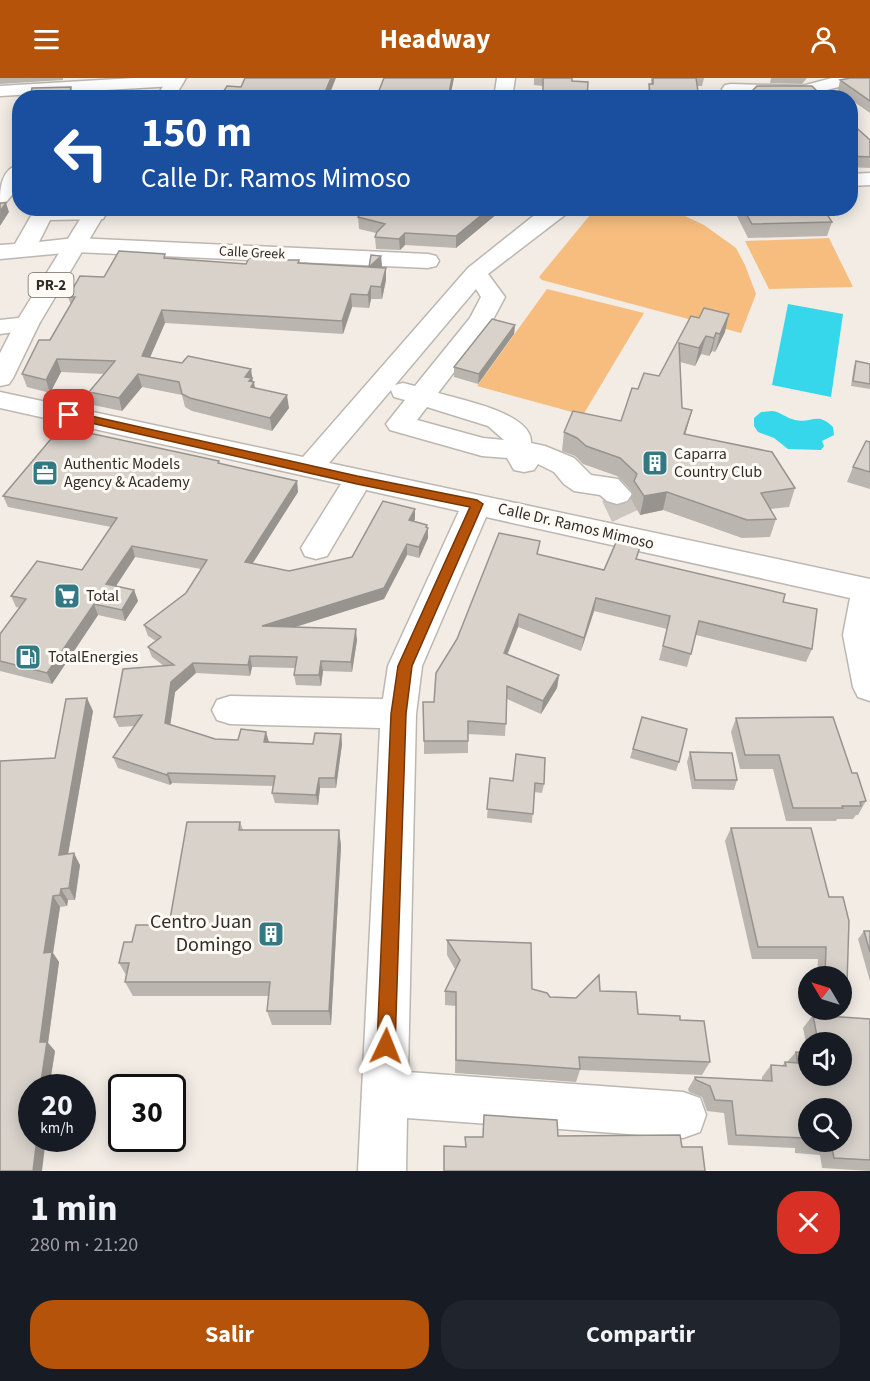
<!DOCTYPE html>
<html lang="es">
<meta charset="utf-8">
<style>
:root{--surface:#171b24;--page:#20242c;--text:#f1f3f6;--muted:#9ea1a6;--accent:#b45309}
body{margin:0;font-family:"Source Sans 3",sans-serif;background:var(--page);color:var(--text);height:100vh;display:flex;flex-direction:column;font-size:22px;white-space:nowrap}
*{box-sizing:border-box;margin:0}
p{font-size:20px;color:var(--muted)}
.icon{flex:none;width:33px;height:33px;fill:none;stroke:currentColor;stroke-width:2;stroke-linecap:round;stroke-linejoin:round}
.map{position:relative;height:1093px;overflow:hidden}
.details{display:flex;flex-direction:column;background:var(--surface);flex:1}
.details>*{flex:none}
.banner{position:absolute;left:12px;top:12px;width:846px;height:126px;border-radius:24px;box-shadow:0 3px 15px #0003;background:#1a4fa0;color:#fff;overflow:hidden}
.needle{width:39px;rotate:308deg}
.buttons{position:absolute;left:798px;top:888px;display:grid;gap:12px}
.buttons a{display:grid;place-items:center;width:54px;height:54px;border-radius:50%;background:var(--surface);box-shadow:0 3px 15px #0003;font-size:30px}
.speed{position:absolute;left:18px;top:996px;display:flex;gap:12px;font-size:30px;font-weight:700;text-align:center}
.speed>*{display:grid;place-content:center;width:78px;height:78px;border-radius:50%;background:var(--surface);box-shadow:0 3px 15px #0003;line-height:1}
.speed small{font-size:15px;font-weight:400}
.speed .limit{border:3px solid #111;border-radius:9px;background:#fff;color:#111}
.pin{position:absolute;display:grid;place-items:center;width:51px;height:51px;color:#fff;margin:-26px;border-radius:12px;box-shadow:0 3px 9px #0006}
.me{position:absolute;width:66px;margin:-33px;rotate:2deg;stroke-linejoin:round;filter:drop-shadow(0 0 4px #0008)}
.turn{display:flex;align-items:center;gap:21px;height:126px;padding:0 30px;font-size:27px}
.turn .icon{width:78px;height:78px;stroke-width:2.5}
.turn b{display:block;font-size:42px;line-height:51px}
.round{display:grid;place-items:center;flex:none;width:63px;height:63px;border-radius:24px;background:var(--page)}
.summary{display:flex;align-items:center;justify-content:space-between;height:102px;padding:0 30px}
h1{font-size:36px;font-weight:700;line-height:45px}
.button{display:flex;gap:12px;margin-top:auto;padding:12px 30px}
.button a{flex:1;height:69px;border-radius:24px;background:var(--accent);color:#fff;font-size:24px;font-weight:700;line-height:69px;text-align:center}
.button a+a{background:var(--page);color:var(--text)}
header{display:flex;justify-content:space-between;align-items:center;height:78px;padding:0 30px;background:var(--accent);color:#fff;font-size:27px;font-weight:700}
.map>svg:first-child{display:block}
.green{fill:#f6bd7f}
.water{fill:#36d7eb}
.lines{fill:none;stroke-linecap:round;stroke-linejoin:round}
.minor-tunnel{stroke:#cbc6c0;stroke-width:33;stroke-dasharray:33 16;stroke-linecap:butt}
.minor-casing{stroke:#bdb7b1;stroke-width:3}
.major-casing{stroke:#bdb7b1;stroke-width:3}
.minor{fill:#fff;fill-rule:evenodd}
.major{fill:#fff;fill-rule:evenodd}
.wall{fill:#bab5af;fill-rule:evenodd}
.shaded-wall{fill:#97938e}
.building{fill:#d8d2cb;stroke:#97938e;stroke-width:1.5;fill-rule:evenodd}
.route{fill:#b45309;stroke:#753606;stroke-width:1.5}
.labels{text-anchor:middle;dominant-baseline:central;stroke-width:6;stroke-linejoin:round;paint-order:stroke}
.far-street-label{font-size:14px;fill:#2f2d2a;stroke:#fffaf4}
.shield{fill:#fffaf4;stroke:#6d6a67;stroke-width:1.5}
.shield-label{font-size:15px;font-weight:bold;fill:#2f2d2a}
.poi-label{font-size:16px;fill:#2f2d2a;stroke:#fffaf4;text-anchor:start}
.street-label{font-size:16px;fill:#2f2d2a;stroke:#fffaf4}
.near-poi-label{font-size:20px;fill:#2f2d2a;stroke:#fffaf4;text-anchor:end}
</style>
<header><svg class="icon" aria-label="menu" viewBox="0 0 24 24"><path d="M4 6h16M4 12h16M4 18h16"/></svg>Headway<svg class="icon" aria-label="person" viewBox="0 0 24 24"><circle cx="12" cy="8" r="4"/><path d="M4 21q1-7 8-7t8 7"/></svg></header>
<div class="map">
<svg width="870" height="1093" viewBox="0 0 870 1093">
<rect width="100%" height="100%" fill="#f2ece5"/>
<path class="green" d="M598,131H670L704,147L736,170L745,187L756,216L741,255L542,202L539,199L590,137Z
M829,160L853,209L769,211L745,163Z
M547,211L644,235L583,337L477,308Z"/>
<path class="water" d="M788,226L843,236L831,319L772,307Z
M772,333C781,334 786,340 795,342C812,346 817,333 833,349L834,357L822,363L824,368L821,372L788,371L774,360L758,354L754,348V340L761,334Z"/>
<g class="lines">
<path class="minor-tunnel" d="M617,416L627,437"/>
<g class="minor-casing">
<path id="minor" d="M134,0H182L184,3L181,7L175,8L0,18V8Z
M497,0H515L512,20H494Z
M832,0H862L859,4L802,18L731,16L725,15L722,11L725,7L731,6L802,8Z
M20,86V107L7,123L0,125C0,110 1,91 20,86Z
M870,95V107L850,108V96Z
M99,130L106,136L103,141L50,142L39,164L75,160L428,176L436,178L439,183L436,188L428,190L75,174L0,181V167L15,166L35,131Z
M548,130H574L488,196L505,219L490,247L438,315C461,322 533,335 531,365L545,368L574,380L591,397L618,401L632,416L627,423L617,426L607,423L600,417L574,413L564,406L554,394L538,386L534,392L524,394L514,392L507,380L482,378L390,352L386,346L405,322L394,319L391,312L329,385L870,501V623L858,619L853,609L843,557L850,520L486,439L422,588L416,636L408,994L683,1014L700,1020L706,1037L700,1054L683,1060L407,1040L406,1093H358L380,650L230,646L217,642L212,632L217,622L230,618L383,621L388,588L459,433L366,412L327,478L316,481L305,478L301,470L341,406L0,330V314L303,379L468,190L532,139ZM476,211L481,219L470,240L415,308L403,305L395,307ZM427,329L488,348L504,362L483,360L417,342Z
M27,239L36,241L39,246L36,251L0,256V242Z"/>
</g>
<g class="major-casing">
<path id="major" d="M168,0H186L174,20H156Z
M87,130H108L39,246L13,300L9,306L0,308V275L15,246Z"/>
</g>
<use href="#minor" class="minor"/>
<use href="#major" class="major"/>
</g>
<path class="wall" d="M0,0H63V2L0,6Z
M534,0H572V3L587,20H542L543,8L534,7Z
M651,0H704L702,8H697L699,20H644V16H648L649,6H651Z
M771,0H807L802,6L770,5Z
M870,0V35L850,21V20H849L838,12L840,2Z
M752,13L824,20H751Z
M850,44L870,62V90L850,89Z
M368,130H504L456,170L405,167L400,172L376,171L375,159L376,155L359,151L358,139Z
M733,130H823L832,144L827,158L748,160Z
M381,178L382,189L386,190V202L382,221H371L369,230L352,229L343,256L165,245L150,279L253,304L255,310L289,330L272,353L192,333L185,329L182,317L142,309L122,333L93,327L89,314L104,296L61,294L50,315L27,309L22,296L50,262L71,227L68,219L104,199L166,180L246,186L285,182H299L300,185L369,189Z
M691,238L699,240L725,254L715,274L712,273L709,278L701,276L695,288L680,284L682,330L692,332L685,356L795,410L789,429L770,431L776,441L770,459L742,460L663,432L640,437L631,421L632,413L617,398L583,386L575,378L562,373L564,354L621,343L638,311L659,298Z
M515,247L514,256L478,306L454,299V289Z
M856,283L870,286V311L851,308L854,288Z
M870,364V411L847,404L853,389Z
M219,383L220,386L297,403L298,414L253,485L289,493L352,479L415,441L414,443L427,447L428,460L419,480L407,477L384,521L294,549L357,562L352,594L323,593L321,608L296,607L294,597L295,590L252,589L250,598L196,595L175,614L170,647L215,661L313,666L341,656L342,666L336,710H320L318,727L275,725L272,715L274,708L172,705L170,707L118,690L113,679L135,648L119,649L114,639L164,588L152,579L148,569L156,563L148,558L144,547L186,515L201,491L135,479L116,508L134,512L138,523L125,543L98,537L52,606L0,593V556L20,530L16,529L11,518L82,492L111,449L8,429L3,418Z
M539,477L604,492L637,481L783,524L812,571L806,584L696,557L687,589L659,582L667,551L594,533L581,573L518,549L507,576L559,597L557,610L541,636L507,621L505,658L468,656V675L424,676V663L434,624Z
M93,633L68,776L80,787L75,822H68L67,828L60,829L53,875L59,884L48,965L55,973L49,1010H32L55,680Z
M642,639L679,684L676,693L630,680Z
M736,640L852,695L866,723L858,737H856L853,741H837L836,743H786L773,691H740L731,654Z
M690,674L737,702L734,712L692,711L687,684Z
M490,700L544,706L542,715L534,714L532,745L487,740Z
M240,744L243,752H339L341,768L331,947H272L267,933L269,918H133L125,904L126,897L119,885L132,864L169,847Z
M731,750L829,819L847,905L842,912V898H817L818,881H752L725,763Z
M864,853H870V903L858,861Z
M447,862L532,911L550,919L576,920L600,913L638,936L680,942L710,984L702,997L580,992L576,1004L455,995L456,928L445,927V913L455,891L447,877Z
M813,937L870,941V1093L822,1090L820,1077L795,1075V1070L728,1067L724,1035L707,1033L702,1019L689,1014L688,1011L695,999L762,1003V999L771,987L782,988L785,984H787L796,974H808L803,950ZM808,964H842L808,998Z"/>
<path class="shaded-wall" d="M331,0H336L328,20H323Z
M452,0H454L450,20H448Z
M71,9L73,18V20H69Z
M6,125L9,134L0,148V133Z
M490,130H504L456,170V158Z
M405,155V167L400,172L399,161Z
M381,178L382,190L369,189Z
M386,190V202L382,221L381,209Z
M371,208V221L369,230L368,217Z
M351,216L352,229L343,256L342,243Z
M162,232L165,245L145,291L142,278Z
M729,236L725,254L715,274L720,256Z
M515,247L514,256L478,306L479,296Z
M716,255L712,273L709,278L714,260Z
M706,258L701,276L695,288L699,270Z
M57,281L61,294L50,315L46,302Z
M251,291L253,304H254L256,317L245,299Z
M138,296L142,309L122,333L119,320Z
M287,317L289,330L272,353L270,340Z
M692,332L687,350L680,374L684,356Z
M297,403L298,414L247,494L245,484Z
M667,414L663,432L640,437L644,418Z
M415,431V441L409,453V442Z
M427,447V452L428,450V460L419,480V469Z
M407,466V477L384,521L264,559L262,548Z
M132,468L135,479L110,517L106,506Z
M134,512L138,523L125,543L122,532Z
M596,520L594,533L581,573L584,560Z
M94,526L98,537L52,606L47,595Z
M519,536L518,549L503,588L504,575Z
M356,551L357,562L352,594L351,584Z
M250,578L252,589L250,598L248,587Z
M321,583L323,593L321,608L319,597Z
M193,585L196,595L175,614L169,656L165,645L171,604Z
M559,597L557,610L541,636L543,623Z
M87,620L93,633L66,788L59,777Z
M266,654L269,664L266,675L264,664Z
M341,656L342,666L336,710L335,700Z
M168,695L172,705L170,707L167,697Z
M319,700L320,710L318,727L316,717Z
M339,752L341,768L331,947L329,933Z
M74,775L80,787L75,822L69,810Z
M61,811L68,822L67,828L60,817Z
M53,818L60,829L53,875L59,884L48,965L55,973L49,1010H40V964L44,875Z
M37,1060H46L42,1093H33Z"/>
<path class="building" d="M245,0H331L323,19L341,20H191L186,15L222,16L227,8L241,9Z
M384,0H452L448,20H376Z
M543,0H572V3L588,4L587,20H543Z
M653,0H696L699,20H645L644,16H650L649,6H653Z
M850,0H870V23L840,2Z
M757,8H812L824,20H759L752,13Z
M71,9L69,20H30L32,10Z
M850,44L870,62V79L850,78Z
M0,125H6L0,133Z
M368,130H490L456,158L405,155L399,161L375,159L377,154L385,146L358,139Z
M743,130H823L832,144L752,146Z
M119,173L165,176L164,180L246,186L249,180L266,181L274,174L285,182H299L298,185L369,189L371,177L381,178L369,189L386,190L381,209L371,208L368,217L351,216L342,243L162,232L142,278L182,285L188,278L251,291L245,299L252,300L249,303L254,304L251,309L287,317L270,340L190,320L182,316L179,304L138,296L119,320L89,314L115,283L57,281L46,302L22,296L39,262H50L75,219H68L80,198L104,199Z
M704,230L729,236L720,256L716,255L714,260L706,258L699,270L679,265L682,330L692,332L684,356L772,374L795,410L761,415L776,441L747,442L667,414L644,418L634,403L637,396L620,380L586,368L577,360L564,354L573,333L621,343L632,310L638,311L644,295L659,298L691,238L699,240Z
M492,241L515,247L479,296L454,289Z
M856,283L870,286V306L853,303Z
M61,349L219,383L218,385L297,403L245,484L289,493L352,479L383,423L415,431L409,442L427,447L426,449L428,450L419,469L407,466L384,510L262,548L356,551L351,584L321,583L319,597H294L297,579L250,578L248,587L193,585L171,604L165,645L215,661L238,662L241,651L266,654L264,664L313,666L315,655L341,656L335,700H319L316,717L272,715L275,698L168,695L167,697L113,679L142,637L114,639L123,591L174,587L148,569L161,559L144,547L186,515L207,482L132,468L106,506L134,512L122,532L94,526L47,595L0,583V556L26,521L11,518L37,483L82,492L117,440L3,418Z
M866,363L870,364V394L853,389Z
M499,455L540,463L537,476L604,492L618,460L641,466L636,481L785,516L783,524L817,531L812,571L699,543L691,576L663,568L670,538L596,520L584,560L519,536L504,575L559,597L543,623L507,608L506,646L468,643V663H424L423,624H434L436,595L457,561Z
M87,620L59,777L74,775L69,810L61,811L60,817L53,818L44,875L52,874L40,964H47L40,1010H32V1060H37L33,1093H0V683L55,680L66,621Z
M642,639L687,651L679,684L633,671Z
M833,639L852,695H857L866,723L860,724L861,728H842L843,730H793L779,677H745L736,640Z
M690,674L732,675L737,702H695Z
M516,676L545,680L544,706L535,705L533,736L487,731L490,700L513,703Z
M187,744H240L239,752H339L329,933H267L270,904H125L129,885H119L124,864H132L136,847H169Z
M731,750H811L829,819H843L849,843L847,905H842V898H825L826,869H758Z
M864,853H870V874Z
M447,862L531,865L532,911L547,915L550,919L576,920L599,897L600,913L636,914L638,936L680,938V942L704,943L710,984L579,979L580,991L456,982V914L445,913L460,882Z
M813,937L870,941V1082L834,1080L831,1066L806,1065L805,1060L736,1057L732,1023L715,1022L710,1008L696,1002L695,999L772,1003L771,987L786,988L785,984L798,985L796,974L808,975V998H842V964H818ZM808,1030H842V1064H808Z
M484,1037L557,1042L558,1058L680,1057L682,1069H702L705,1093H444V1068L466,1069L465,1059H483Z"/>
<path class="route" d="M69,333L357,398L477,422L483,426L412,588L406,636L395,968L393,974L386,977L379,974L377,968L391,636L398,588L470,429L357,406L65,339L64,337Z"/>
<defs>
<g id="building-square" transform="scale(1.35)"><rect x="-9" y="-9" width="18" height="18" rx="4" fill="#327983" stroke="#fffaf4"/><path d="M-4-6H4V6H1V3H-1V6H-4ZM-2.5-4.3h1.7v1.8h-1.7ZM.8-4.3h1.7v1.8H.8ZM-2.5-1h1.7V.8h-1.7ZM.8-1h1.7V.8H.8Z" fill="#fff"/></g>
<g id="office-square" transform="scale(1.35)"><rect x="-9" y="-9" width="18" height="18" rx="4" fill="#327983" stroke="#fffaf4"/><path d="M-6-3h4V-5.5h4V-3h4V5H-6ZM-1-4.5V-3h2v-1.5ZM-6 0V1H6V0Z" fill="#fff"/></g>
<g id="supermarket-square" transform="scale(1.35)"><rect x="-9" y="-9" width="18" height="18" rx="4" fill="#327983" stroke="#fffaf4"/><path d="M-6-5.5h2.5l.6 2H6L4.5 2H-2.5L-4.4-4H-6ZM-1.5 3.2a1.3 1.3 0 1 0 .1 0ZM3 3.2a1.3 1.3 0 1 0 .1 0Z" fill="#fff"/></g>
<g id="fuel-square" transform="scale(1.35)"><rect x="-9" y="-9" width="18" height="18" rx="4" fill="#327983" stroke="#fffaf4"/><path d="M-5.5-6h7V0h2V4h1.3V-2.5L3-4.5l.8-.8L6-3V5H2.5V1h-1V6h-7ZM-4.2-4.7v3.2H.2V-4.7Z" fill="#fff"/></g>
</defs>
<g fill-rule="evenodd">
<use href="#building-square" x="655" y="385"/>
<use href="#office-square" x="45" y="395"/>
<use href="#supermarket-square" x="67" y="518"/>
<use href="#fuel-square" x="28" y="579"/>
<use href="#building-square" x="271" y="856"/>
</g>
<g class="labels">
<g class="far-street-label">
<text transform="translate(252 175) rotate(3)">Calle Greek</text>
</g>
<rect class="shield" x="28.5" y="195" width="45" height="24" rx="4.5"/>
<g class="shield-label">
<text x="51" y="207">PR-2</text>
</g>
<g class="poi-label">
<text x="674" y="376">Caparra<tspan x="674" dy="18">Country Club</tspan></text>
<text x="64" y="386">Authentic Models<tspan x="64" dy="18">Agency &amp; Academy</tspan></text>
<text x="86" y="518">Total</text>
<text x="48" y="579">TotalEnergies</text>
</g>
<g class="street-label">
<text transform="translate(576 448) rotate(13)">Calle Dr. Ramos Mimoso</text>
</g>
<g class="near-poi-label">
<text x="252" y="844">Centro Juan<tspan x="252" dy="23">Domingo</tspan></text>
</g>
</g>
</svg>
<div class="buttons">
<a><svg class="needle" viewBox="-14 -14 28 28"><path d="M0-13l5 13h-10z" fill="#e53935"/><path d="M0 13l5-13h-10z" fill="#9ea1a6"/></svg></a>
<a><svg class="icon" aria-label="sound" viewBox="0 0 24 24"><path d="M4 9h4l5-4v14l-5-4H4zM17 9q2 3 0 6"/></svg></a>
<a><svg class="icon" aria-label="search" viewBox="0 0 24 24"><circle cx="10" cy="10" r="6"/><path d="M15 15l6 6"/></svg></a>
</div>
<div class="speed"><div>20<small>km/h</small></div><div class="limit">30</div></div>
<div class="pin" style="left:69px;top:337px;background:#d93025"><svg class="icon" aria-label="arrive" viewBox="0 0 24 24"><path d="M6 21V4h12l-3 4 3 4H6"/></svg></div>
<svg class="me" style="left:386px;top:968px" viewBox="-20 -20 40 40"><path d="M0-17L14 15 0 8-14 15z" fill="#b45309" stroke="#fff" stroke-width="4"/></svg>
<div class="banner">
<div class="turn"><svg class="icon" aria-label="left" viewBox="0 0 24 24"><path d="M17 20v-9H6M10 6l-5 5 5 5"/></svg><div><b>150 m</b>Calle Dr. Ramos Mimoso</div></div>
</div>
</div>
<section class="details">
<div class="summary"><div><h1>1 min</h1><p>280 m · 21:20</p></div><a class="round" style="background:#d93025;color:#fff"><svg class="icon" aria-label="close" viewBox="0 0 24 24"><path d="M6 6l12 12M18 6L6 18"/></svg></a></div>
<div class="button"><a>Salir</a><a>Compartir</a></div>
</section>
